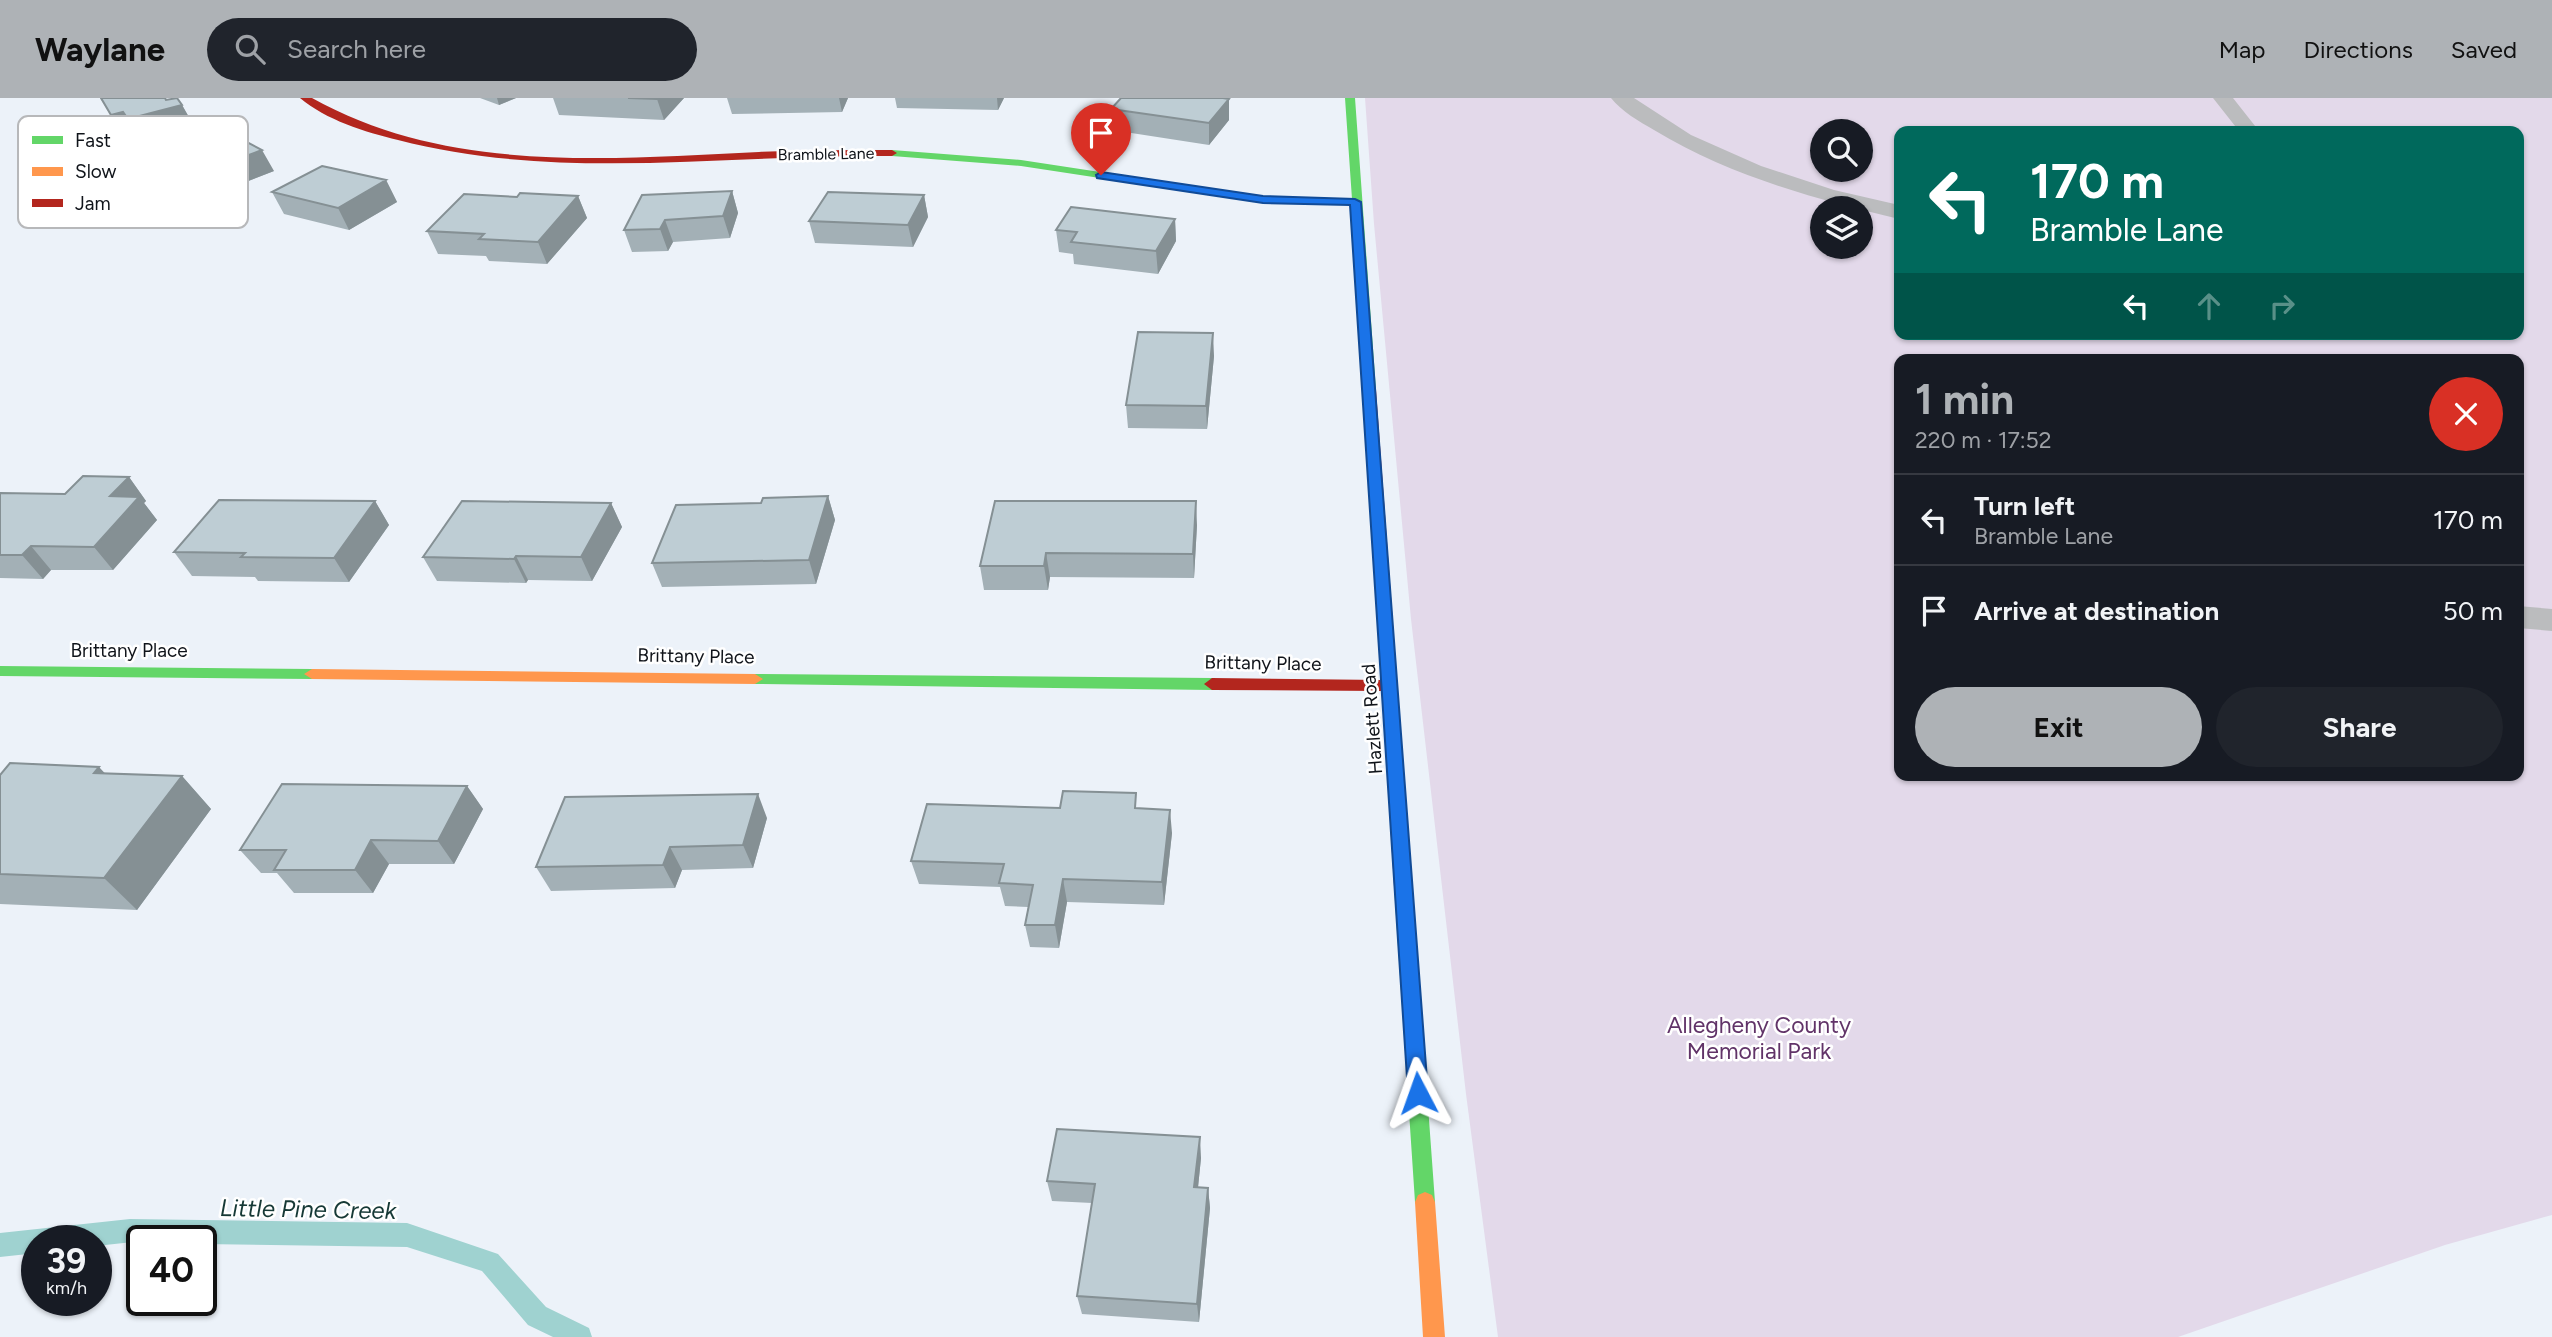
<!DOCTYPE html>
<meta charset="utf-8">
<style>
:root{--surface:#171b24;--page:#20242c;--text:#f1f3f6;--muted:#9ea1a6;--line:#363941;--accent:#aeb2b6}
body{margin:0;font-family:Figtree,sans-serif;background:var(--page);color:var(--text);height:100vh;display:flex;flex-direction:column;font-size:26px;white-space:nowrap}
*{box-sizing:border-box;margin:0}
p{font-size:23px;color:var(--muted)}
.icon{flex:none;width:38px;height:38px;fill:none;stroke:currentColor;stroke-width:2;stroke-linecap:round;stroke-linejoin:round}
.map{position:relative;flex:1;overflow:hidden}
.details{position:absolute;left:1894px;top:256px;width:630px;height:427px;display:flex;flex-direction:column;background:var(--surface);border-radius:14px;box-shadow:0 2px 5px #0004}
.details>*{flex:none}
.top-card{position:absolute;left:1894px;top:28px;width:630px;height:214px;border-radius:14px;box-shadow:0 2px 5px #0004;background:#00695c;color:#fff;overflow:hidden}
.tools{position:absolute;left:1810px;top:21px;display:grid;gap:14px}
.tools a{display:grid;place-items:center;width:63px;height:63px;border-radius:50%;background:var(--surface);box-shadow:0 2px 5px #0004;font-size:35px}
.speed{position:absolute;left:21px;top:1127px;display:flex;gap:14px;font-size:35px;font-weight:700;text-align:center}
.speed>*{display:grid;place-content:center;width:91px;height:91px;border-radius:50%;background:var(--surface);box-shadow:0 2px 5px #0004;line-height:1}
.speed small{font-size:18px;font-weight:400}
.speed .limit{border:4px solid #111;border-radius:10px;background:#fff;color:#111}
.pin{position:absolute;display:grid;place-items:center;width:60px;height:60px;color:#fff;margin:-72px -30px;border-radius:50% 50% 50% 0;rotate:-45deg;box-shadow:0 0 7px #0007}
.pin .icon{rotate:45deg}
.me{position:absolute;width:77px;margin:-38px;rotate:356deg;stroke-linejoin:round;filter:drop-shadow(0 0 5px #0008)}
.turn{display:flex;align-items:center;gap:24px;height:147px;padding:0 21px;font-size:32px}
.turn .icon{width:91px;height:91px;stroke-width:2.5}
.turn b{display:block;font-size:49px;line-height:60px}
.lanes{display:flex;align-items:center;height:66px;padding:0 21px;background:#0003;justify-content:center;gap:35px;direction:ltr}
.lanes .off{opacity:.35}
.round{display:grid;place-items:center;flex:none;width:74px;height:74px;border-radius:37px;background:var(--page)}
.head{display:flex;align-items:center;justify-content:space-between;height:119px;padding:0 21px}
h1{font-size:42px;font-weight:700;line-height:52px;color:var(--accent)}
.button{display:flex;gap:14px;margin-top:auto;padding:14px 21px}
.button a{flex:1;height:80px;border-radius:42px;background:var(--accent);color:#111;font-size:28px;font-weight:700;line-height:80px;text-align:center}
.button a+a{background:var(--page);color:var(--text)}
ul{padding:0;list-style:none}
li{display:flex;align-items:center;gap:21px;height:91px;padding:0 21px;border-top:2px solid var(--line)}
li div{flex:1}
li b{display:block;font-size:26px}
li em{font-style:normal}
header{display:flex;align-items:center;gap:42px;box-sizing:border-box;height:98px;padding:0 35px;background:var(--accent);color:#111}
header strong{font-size:33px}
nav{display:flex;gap:38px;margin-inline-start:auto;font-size:24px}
.search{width:490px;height:63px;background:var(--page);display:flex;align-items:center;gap:18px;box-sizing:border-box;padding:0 24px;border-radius:38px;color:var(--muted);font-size:26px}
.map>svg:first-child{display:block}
.green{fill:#e3d9ea;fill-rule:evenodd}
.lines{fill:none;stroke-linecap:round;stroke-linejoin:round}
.stream{fill:#9fd2d0;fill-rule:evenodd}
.lane{fill:#bbbcbe;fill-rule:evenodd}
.fast{fill:#63d668;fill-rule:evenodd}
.slow{fill:#ff974d;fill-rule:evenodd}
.jam{fill:#b3261e;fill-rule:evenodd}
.wall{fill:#a3b0b6}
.shaded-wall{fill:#859094}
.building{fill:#becdd4;stroke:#859094;stroke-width:2}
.route{fill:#1a73e8;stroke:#114b97;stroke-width:2}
.labels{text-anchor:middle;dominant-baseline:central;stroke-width:5;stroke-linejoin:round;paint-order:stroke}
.far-street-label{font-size:16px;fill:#10141a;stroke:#fff}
.street-label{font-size:19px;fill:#10141a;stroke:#fff}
.near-park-label{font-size:23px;fill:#613368;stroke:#fff}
.near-water-label{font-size:24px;font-style:italic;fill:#163936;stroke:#fff}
.key{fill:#fff;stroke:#b7b8ba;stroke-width:2}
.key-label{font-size:19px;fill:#10141a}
</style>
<header>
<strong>Waylane</strong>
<div class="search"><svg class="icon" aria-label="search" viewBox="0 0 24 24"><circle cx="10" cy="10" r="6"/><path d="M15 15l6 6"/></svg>Search here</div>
<nav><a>Map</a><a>Directions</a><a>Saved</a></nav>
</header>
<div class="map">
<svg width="2552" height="1239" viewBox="0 0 2552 1239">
<rect width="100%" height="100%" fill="#ecf2f9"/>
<path class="green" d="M1365,0H2552V1117L2445,1147L2178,1239H1498L1466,996L1411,521L1374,126ZM1822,33H1860V72H1822ZM1899,33H2518V236H1899ZM1822,110H1860V149H1822ZM1899,261H2518V677H1899Z"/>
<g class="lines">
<path class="stream" d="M130,1121L407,1125L498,1156L546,1209L589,1230L592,1239H553L528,1227L482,1173L407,1149L201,1146V1143H142L96,1148V1143H37V1155L0,1159V1135Z"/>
<path class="lane" d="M1611,0H1634L1691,37L1761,68L1834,92L1899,107V121C1815,101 1730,78 1654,32C1640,24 1621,13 1611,0Z
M2213,0H2233L2259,33H2239Z
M2518,508L2552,511V533L2518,530Z"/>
<path class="fast" d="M1345,0H1355L1376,292L1370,296L1364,292L1352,107L1264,105L1021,68L892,58L887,55L892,52L1021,62L1264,99L1352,101Z
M0,568L312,571L320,576L312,581L0,578Z
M755,576L1212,580L1220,586L1212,592L755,586L747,581Z
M1403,781L1409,783L1412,788L1435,1104L1432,1111L1425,1114L1418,1111L1415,1104L1394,788L1397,783Z"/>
<path class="slow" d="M312,571L755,576L763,581L755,586L312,581L304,576Z
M1425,1094L1432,1097L1435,1104L1445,1239H1423L1415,1104L1418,1097Z"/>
<path class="jam" d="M300,0H312C448,76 609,61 759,54C803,52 848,52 892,52L897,55L892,58C727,56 559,84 398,42C365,34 326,22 300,0Z
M1370,288L1376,292L1412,788L1409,793L1403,795L1397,793L1394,788L1382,593L1212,592L1204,586L1212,580L1382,582L1364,292Z"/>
</g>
<path class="wall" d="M100,0L166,2L182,7L194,28L140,42L136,35L124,38Z
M480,0H516L499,7Z
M553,0H684L664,22L559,17Z
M727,0H848L842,14L732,16Z
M895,0H1004L998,12L897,10Z
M1111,11L1229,22L1209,47L1112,32Z
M167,41L274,73L223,93L183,70Z
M386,82L397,104L349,132L284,116L272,94Z
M732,93L738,115L730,140L673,144L668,153L632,154L624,132Z
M924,97L928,119L913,149L815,145L809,123Z
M578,98L587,120L547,166L489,163L486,158L438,156L427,133L517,99Z
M1175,121L1176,143L1158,176L1074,166L1073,156L1059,154L1056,132Z
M1214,258L1207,331L1128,330L1126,307Z
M129,379L146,403L144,405L157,422L113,472H51L43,481L0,480V395L65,396Z
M828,398L835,422L816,486L662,489L652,465L761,405Z
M375,403L389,427L349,484L258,483L255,479L192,478L174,454Z
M995,403L1197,427L1194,480L1050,479L1048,492H984L980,468Z
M611,405L622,429L592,483L528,482L526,485L437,483L423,459Z
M105,675L182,678L211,711L137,812L0,806V677Z
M467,688L483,711L454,766H389L373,795H294L277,775H261L240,752Z
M1060,710H1138L1172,735L1164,807L1067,804L1059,850L1030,849L1025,827L1028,809L1005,808L1000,789L919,786L911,763Z
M767,720L753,770L682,772L675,790L551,793L536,769Z
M1201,1060L1198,1089L1208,1090L1210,1110L1199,1224L1082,1216L1077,1198L1092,1105L1052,1103L1047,1083Z"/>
<path class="shaded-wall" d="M497,0H516L499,7Z
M659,0H684L664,22L657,1Z
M839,0H848L842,14Z
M997,0H1004L998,12Z
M1229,1V22L1209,47V25Z
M182,7L194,28L140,42L128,21Z
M123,14L136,35L124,38L111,17Z
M262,52L274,73L223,93L211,71Z
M386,82L397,104L349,132L338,110Z
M732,93L738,115L730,140L723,118Z
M924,97L928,119L913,149L908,127Z
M578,98L587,120L547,166L538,144Z
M1175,121L1176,143L1158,176L1156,153Z
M665,122L673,144L668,153L660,131Z
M1213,235L1214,258L1207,331L1206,308Z
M129,379L146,403L144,405L157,422L113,472L94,449L110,398Z
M828,398L835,422L816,486L809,462Z
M375,403L389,427L349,484L334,460Z
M1196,403L1197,427L1194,480L1193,456Z
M611,405L622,429L592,483L581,459Z
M31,448L51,472L43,481L22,457Z
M1046,455L1050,479L1048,492L1044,468Z
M516,458L528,482L526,485L514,461Z
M99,669L130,702L94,675Z
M182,678L211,711L137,812L104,780Z
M467,688L483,711L454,766L438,743Z
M758,696L767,720L753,770L743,747Z
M1170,712L1172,735L1164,807L1162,784Z
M371,742L389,766L373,795L355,772Z
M670,749L682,772L675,790L663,767Z
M1063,781L1067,804L1059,850L1055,827Z
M1200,1039L1201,1060L1196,1109L1194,1089Z
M1208,1090L1210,1110L1199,1224L1197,1206Z"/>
<path class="building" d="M101,0H165L166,2L177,0L182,7L128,21L123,14L111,17Z
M628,0H659L657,1Z
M1121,0H1223L1229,1L1209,25L1111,11Z
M211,25L262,52L211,71L170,49L177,46L167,41Z
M322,68L386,82L338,110L272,94Z
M732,93L723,118L665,122L660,131L624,132L642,97Z
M828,94L924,97L908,127L809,123Z
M520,95L578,98L538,144L479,141L484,136L427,133L464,96L517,99Z
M1071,109L1175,121L1156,153L1071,144L1077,134L1056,132Z
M1138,234L1213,235L1206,308L1126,307Z
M83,378L129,379L110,398L139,399L94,449L31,448L22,457H0V395L65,396Z
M828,398L809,462L652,465L676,407L761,405L763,400Z
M219,402L375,403L334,460L241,459L245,455L174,454Z
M462,403L611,405L581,459L516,458L514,461L423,459Z
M995,403H1196L1193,456L1046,455L1044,468H980Z
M10,665L99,669L94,675L182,678L104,780L0,776V677Z
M282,686L467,688L438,743L371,742L355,772H274L286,752H240Z
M1063,693L1136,695L1135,710L1170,712L1162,784L1063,781L1055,827H1025L1033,787L999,785L1004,766L911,763L927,706L1060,710Z
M758,696L743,747L670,749L663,767L536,769L565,699Z
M1057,1031L1200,1039L1194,1089L1208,1090L1197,1206L1077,1198L1095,1086L1047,1083Z"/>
<path class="route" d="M1101,74L1263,98L1355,101L1361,104L1428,995L1425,1001L1418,1004L1411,1001L1408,995L1350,107L1263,105L1097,80L1096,77Z"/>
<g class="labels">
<g class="far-street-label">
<text transform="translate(826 56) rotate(-1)">Bramble Lane</text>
</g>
<g class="street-label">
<text x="129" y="552">Brittany Place</text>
<text transform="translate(696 558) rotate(1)">Brittany Place</text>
<text transform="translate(1263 565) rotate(1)">Brittany Place</text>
<text transform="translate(1372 621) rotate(-94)">Hazlett Road</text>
</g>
<g class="near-park-label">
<text x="1759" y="927">Allegheny County<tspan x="1759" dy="26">Memorial Park</tspan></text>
</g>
<g class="near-water-label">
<text transform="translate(308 1111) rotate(1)">Little Pine Creek</text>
</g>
</g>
<rect x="18" y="18" width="230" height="112" rx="10" class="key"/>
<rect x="32" y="38" width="31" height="8" fill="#63d668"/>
<rect x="32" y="69" width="31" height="9" fill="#ff974d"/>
<rect x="32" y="101" width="31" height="8" fill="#b3261e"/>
<g class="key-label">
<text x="75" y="49">Fast</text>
<text x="75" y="80">Slow</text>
<text x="75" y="112">Jam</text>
</g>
</svg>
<div class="tools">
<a><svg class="icon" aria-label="search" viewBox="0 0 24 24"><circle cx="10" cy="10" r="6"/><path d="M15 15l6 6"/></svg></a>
<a><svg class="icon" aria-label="layers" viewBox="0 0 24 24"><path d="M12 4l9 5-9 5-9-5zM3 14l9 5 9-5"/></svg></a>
</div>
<div class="speed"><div>39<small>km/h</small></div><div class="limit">40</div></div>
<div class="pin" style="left:1101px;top:77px;background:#d93025"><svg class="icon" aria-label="arrive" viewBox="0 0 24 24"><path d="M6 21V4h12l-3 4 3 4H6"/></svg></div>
<svg class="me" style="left:1418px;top:995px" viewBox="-20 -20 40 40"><path d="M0-17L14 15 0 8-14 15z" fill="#1a73e8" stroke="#fff" stroke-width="4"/></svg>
<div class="top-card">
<div class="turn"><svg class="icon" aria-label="left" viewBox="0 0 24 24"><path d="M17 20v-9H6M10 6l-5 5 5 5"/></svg><div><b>170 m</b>Bramble Lane</div></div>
<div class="lanes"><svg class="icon" aria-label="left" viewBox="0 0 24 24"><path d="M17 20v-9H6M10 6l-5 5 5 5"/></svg><svg class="icon off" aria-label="ahead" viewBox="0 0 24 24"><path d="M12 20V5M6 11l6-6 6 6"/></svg><svg class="icon off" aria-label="right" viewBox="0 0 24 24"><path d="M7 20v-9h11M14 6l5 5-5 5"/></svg></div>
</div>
<section class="details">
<div class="head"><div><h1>1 min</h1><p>220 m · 17:52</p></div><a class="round" style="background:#d93025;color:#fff"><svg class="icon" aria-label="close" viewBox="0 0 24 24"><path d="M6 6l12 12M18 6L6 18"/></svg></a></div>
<ul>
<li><svg class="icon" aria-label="left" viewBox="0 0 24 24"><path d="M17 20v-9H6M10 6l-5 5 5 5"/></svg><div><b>Turn left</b><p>Bramble Lane</p></div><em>170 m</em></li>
<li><svg class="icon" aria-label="arrive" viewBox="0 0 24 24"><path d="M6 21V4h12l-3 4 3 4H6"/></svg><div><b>Arrive at destination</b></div><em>50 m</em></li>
</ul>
<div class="button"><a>Exit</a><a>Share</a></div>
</section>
</div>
